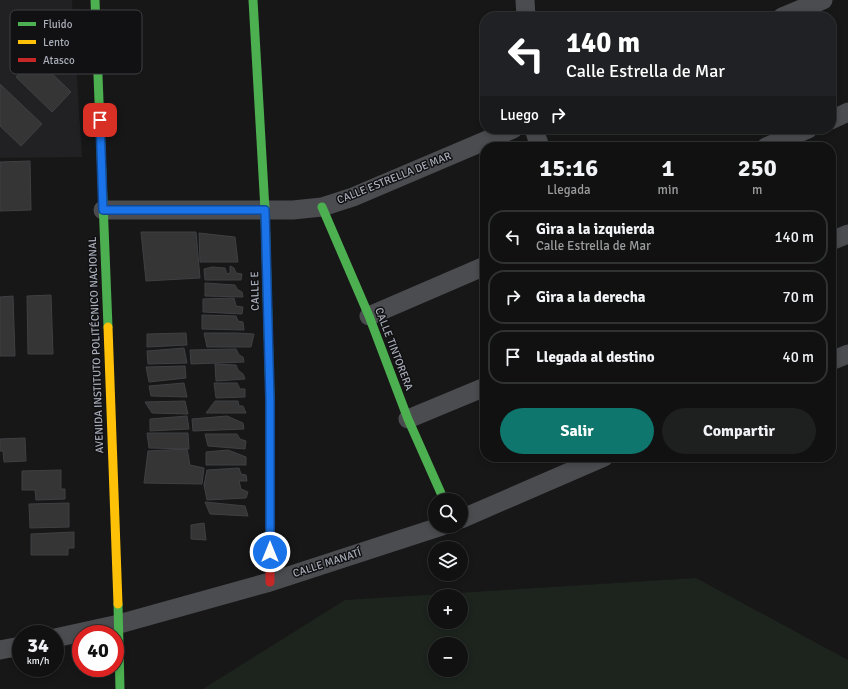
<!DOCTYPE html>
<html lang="es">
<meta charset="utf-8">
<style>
:root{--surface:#111;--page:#1e1f1f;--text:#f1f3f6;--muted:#9c9d9f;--line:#303131;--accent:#0f766e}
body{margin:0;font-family:Signika,sans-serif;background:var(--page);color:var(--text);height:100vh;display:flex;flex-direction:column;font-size:15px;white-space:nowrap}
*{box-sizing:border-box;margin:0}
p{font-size:13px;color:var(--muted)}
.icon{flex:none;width:22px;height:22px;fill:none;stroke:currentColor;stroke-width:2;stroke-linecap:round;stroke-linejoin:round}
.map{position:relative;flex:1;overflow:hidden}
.sheet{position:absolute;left:480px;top:142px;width:356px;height:320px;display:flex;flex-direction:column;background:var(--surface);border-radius:16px;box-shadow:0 2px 6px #0003,0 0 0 1px var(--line)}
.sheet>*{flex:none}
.top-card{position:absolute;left:480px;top:12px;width:356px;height:122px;border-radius:16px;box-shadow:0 2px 6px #0003,0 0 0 1px var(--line);background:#202124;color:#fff;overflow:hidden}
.controls{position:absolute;left:428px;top:493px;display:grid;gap:8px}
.controls a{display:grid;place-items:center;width:40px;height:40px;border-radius:50%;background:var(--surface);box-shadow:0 2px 6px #0003,0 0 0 1px var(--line);font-size:20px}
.speed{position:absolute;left:12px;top:625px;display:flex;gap:8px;font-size:20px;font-weight:700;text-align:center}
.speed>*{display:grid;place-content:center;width:52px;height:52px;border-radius:50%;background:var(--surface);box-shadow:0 2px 6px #0003,0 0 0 1px var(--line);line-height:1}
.speed small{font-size:10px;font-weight:400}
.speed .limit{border:6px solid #d22;background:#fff;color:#111}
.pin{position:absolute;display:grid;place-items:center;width:34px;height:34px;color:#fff;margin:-17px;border-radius:8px;box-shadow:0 2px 6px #0006}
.me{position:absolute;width:44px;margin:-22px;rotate:0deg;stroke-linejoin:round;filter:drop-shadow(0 0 3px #0008)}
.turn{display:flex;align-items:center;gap:14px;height:84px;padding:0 20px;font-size:18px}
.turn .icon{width:52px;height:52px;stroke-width:2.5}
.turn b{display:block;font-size:28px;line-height:34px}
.then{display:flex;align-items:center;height:38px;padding:0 20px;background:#0003;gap:8px;font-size:15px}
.eta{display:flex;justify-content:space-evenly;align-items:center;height:68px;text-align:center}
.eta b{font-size:24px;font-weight:700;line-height:28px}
.cta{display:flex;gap:8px;margin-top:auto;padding:8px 20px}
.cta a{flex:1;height:46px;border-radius:24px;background:var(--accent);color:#fff;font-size:16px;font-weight:700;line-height:46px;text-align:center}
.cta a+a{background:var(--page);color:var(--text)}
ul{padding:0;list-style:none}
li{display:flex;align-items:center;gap:12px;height:54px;margin:0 8px 6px;padding:0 12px;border:2px solid var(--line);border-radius:16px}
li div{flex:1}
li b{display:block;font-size:15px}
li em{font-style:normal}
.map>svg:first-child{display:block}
.built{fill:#212123}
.green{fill:#1d241e;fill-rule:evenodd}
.building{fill:#353536;stroke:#3f4043}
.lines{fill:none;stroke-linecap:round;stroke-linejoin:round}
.street{stroke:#4b4c50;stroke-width:19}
.fast{stroke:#4caf50;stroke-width:9}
.slow{stroke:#ffc107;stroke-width:9}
.jam{stroke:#c62828;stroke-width:9}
.route-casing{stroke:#114b97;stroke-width:10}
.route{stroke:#1a73e8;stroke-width:7}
.labels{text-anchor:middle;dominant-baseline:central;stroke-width:3;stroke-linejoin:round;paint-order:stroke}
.street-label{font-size:11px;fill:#a8adb8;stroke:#111113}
.key{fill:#111113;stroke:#3e4045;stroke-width:1}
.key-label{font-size:11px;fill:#a8adb8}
</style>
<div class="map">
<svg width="848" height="689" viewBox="0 0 848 689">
<rect width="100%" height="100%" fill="#171717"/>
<path class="built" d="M0,0H72L82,157L0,158Z"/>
<path class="green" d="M696,578L848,660V689H203L345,600ZM435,596H461V622H435ZM435,644H461V670H435Z"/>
<path class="building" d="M35,57L71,92L52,112L16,77Z
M0,84L42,124L21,146L0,126Z
M30,161L31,210L0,211V162Z
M141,232H196L200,278L146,281Z
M199,233L235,237L238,262H200Z
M230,266L234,268L236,273L242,274L241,280H205L204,269L212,267L225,268L227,274L230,273Z
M205,283L235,285L237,289L242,292L243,297L205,296Z
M51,295L53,354H28L27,296Z
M13,296L15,356H0V297Z
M234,298L236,306L243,307L242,314L203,312V299Z
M202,315L236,316L238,321L243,322L244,330L202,329Z
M186,333L187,345L147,347V334Z
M204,333H236L254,334L251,347H207Z
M184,348L187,363L148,364L147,351Z
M236,349L239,355L243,357L244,362L191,364L190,350Z
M215,364L236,365L238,370L243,374L245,379L216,381Z
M185,366L186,378L149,382L146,367Z
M184,383L187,397L151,396L149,386Z
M214,383H237L240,389H245V397L216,398Z
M185,401L188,414L152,413L145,402Z
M215,401H238L239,406H243L246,413H206Z
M187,416L189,429L150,431V419Z
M227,416L243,423L244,429L193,431L192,419Z
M147,433H188L189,449L149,448Z
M205,434H237L240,439L246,441L245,449L208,446Z
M25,438L26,461L4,462L3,451H0V439Z
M187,449L190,465L204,468L202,484L144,483L148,451Z
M228,450L246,457V465H206V452Z
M239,468L241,474L246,475L247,481H239L241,489L248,492L246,498L207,500L204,485L207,470Z
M61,470V489H65V499L36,500L35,490H22V471Z
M205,502L245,506L248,516L210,514Z
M69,503V527L30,528L29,504Z
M204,523L206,540L191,539V525Z
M74,532V548H68V555H31V534Z"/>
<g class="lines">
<path class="street" d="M525,0L526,17
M782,17L823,0
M831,120L848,112
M534,129L540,147
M766,147L808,129
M103,210H293L322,207L353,197L513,129
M831,241L848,234
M369,316L485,266
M831,361L848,354
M408,419L485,387
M461,519L604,457
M55,638L119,624L270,582L442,526
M0,650L21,646"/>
<path class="fast" d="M95,0L108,327
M253,0L265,210L270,400V494
M322,207L369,316L408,419L444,500
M118,604L120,689"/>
<path class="slow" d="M108,327L118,604"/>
<path class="jam" d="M270,494V582"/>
</g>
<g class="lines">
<g class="route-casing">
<path id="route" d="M100,120L103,210H265L270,400V552"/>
</g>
<use href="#route" class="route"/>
</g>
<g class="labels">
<g class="street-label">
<text transform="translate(394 178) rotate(-22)">CALLE ESTRELLA DE MAR</text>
<text transform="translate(255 291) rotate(-91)">CALLE E</text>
<text transform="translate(96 345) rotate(-92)">AVENIDA INSTITUTO POLITÉCNICO NACIONAL</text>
<text transform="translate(394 349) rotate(69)">CALLE TINTORERA</text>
<text transform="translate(327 563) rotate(-18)">CALLE MANATÍ</text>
</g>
</g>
<rect x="10" y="10" width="132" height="64" rx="6" class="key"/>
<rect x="18" y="22" width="18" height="4" fill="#4caf50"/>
<rect x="18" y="40" width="18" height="4" fill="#ffc107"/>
<rect x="18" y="58" width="18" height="4" fill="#c62828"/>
<g class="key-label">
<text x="43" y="28">Fluido</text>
<text x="43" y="46">Lento</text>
<text x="43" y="64">Atasco</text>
</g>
</svg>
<div class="controls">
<a><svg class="icon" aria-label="search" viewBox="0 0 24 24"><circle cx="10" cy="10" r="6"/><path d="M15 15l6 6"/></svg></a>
<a><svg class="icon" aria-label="layers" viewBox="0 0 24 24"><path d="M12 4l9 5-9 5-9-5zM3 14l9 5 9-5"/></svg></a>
<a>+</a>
<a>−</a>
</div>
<div class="speed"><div>34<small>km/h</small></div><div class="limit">40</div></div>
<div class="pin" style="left:100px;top:120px;background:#d93025"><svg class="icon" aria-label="arrive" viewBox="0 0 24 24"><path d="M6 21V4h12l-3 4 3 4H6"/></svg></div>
<svg class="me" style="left:270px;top:552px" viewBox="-20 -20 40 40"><circle r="17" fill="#1a73e8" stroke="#fff" stroke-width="3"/><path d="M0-11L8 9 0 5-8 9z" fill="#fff"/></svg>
<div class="top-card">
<div class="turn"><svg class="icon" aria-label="left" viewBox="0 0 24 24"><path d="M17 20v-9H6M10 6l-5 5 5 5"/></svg><div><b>140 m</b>Calle Estrella de Mar</div></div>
<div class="then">Luego<svg class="icon" aria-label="right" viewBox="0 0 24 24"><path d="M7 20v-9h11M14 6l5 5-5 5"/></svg></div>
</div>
<section class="sheet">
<div class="eta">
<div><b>15:16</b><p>Llegada</p></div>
<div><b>1</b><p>min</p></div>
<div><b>250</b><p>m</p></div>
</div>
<ul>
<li><svg class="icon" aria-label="left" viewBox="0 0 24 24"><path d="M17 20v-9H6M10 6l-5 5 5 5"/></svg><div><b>Gira a la izquierda</b><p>Calle Estrella de Mar</p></div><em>140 m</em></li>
<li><svg class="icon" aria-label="right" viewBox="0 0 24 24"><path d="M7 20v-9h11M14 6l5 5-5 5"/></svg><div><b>Gira a la derecha</b></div><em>70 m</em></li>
<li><svg class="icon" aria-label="arrive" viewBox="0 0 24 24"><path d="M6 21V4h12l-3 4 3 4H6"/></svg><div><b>Llegada al destino</b></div><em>40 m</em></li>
</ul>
<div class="cta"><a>Salir</a><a>Compartir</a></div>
</section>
</div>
